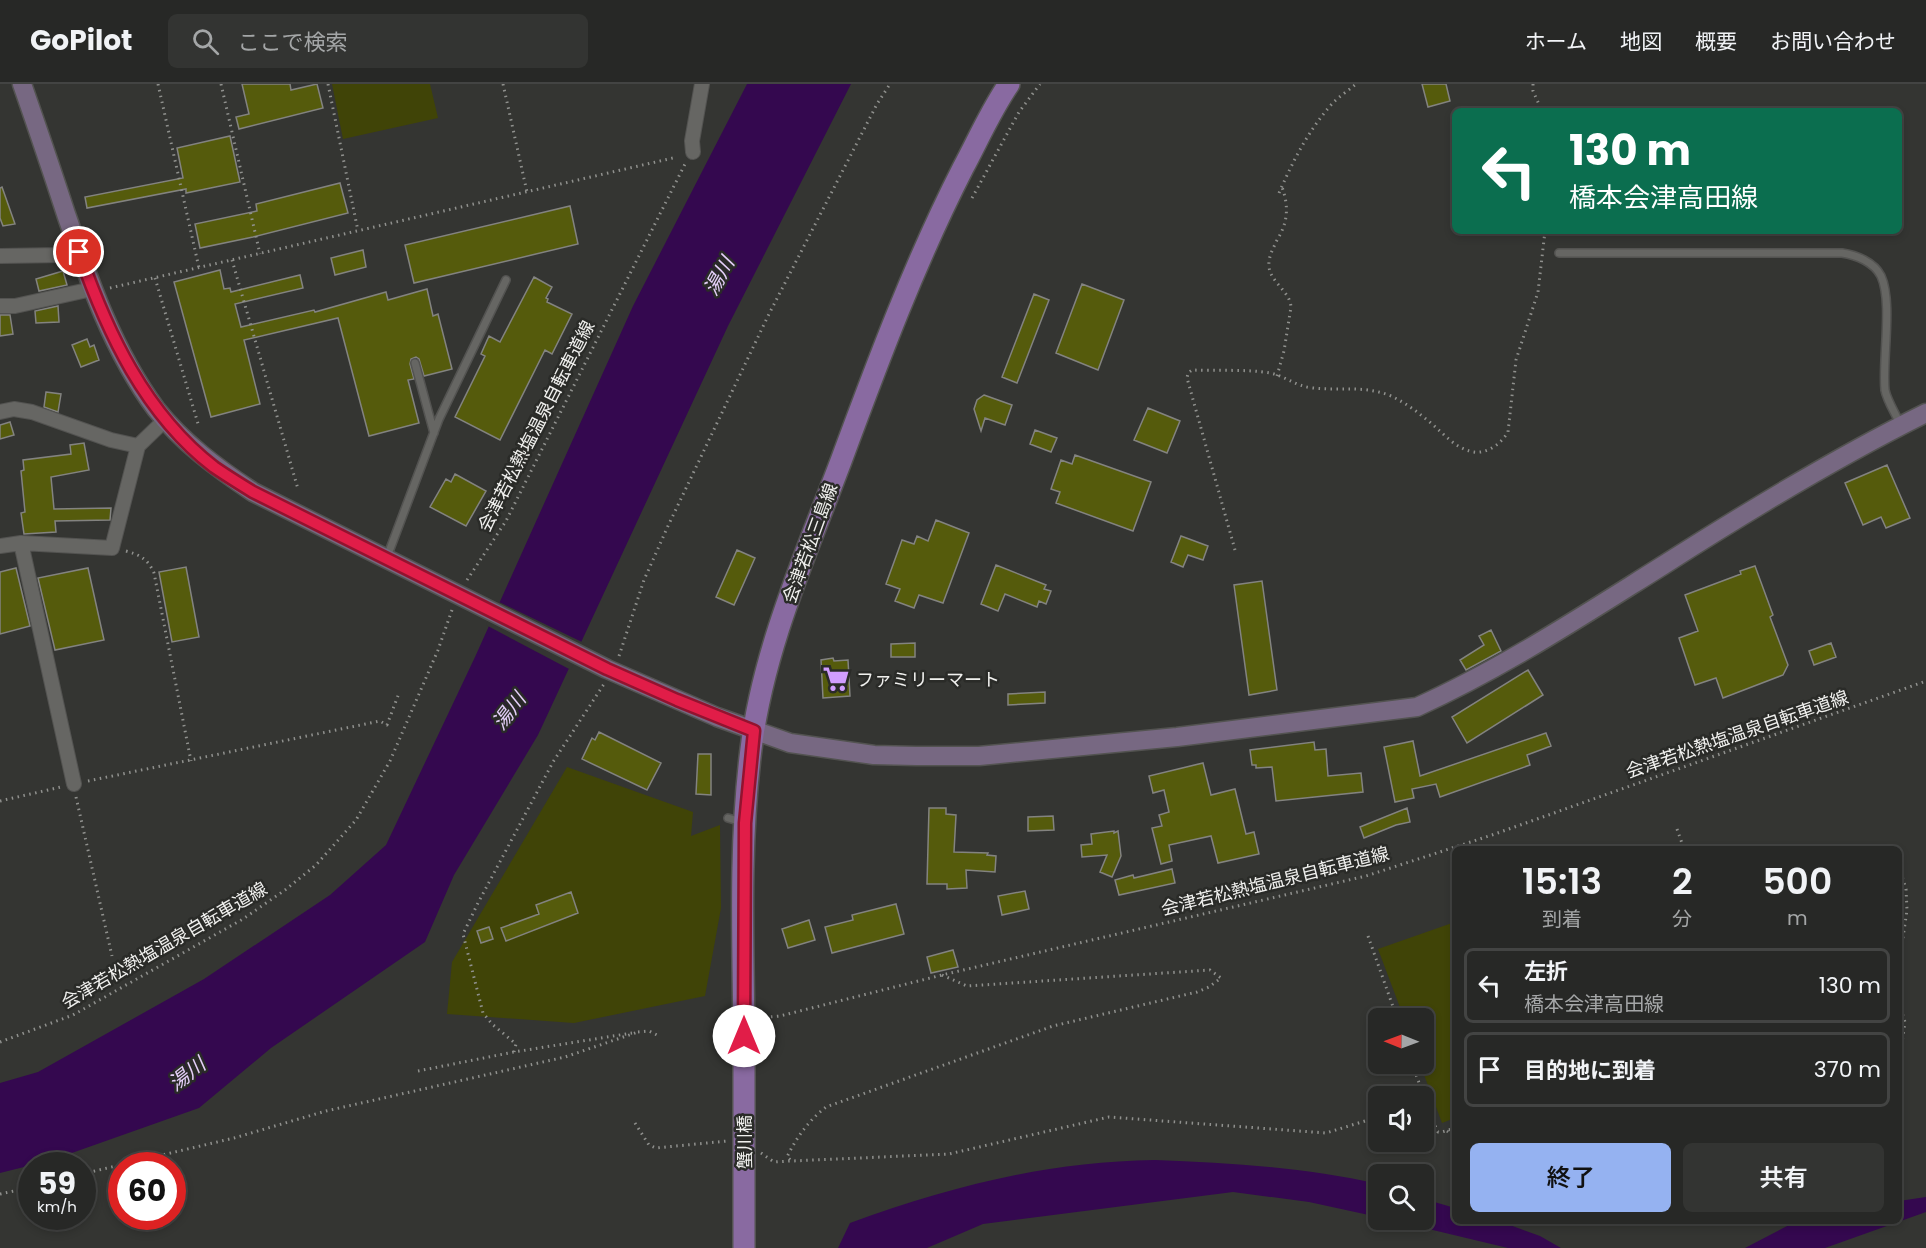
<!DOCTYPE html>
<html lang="ja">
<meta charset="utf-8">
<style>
:root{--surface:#272826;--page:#333432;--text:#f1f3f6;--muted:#a4a6a7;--line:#434443;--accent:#95b2f1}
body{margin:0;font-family:Poppins,"Noto Sans JP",sans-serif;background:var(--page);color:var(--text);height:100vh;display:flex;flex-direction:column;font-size:22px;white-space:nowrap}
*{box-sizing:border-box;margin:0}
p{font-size:20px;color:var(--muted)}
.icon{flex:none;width:33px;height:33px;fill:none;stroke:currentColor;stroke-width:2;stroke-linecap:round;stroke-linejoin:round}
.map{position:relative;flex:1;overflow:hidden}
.panel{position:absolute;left:1452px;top:762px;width:450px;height:378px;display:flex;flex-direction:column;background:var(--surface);border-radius:9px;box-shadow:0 3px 9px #0003,0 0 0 2px var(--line)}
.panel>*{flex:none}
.hud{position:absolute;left:1452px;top:24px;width:450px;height:126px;border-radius:9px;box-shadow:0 3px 9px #0003,0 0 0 2px var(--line);background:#0b6e4f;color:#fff;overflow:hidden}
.needle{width:39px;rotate:271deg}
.tools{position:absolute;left:1368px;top:924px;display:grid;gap:12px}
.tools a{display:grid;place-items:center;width:66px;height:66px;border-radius:9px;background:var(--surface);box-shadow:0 3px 9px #0003,0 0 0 2px var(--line);font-size:30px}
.speed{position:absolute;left:18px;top:1068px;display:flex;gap:12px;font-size:30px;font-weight:700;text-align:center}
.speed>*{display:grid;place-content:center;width:78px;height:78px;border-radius:50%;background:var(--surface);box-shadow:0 3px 9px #0003,0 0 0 2px var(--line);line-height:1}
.speed small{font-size:15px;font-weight:400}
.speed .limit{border:9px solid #d22;background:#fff;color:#111}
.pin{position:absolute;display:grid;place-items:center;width:51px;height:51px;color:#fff;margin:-26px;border:3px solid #fff;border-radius:50%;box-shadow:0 2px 6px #0007}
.me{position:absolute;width:66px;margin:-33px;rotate:0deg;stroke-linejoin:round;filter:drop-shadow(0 0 4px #0008)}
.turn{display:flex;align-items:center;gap:21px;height:126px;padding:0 18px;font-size:27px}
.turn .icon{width:78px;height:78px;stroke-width:2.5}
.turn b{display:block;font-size:42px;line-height:51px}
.eta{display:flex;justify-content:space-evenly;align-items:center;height:102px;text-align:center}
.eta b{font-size:36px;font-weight:600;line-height:42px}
.primary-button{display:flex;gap:12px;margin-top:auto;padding:12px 18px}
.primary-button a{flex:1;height:69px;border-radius:9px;background:var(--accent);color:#111;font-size:24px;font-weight:600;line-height:69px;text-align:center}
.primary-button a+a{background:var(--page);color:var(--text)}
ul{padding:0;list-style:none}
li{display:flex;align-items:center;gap:18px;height:75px;margin:0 12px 9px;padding:0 6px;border:3px solid var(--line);border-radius:9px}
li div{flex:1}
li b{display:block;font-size:22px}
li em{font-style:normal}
header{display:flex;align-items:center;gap:36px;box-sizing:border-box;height:84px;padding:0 30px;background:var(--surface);border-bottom:2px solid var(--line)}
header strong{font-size:28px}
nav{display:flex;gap:33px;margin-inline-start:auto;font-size:21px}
.search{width:420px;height:54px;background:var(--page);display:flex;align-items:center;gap:15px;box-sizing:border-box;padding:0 21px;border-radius:9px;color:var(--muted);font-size:22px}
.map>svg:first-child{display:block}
.green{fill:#404407}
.water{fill:#34084f}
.pier{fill:#343532}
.building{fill:#555b0c;stroke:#838380;stroke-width:1.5}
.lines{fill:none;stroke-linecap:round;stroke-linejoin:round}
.lane-casing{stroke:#535351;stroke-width:10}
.street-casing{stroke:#535351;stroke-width:16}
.secondary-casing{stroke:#535351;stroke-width:21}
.primary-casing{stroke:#535351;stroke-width:24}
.path{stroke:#90918e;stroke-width:3;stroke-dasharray:1.5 4.5;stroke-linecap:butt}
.lane{stroke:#666663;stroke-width:7}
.street{stroke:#666663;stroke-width:14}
.secondary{stroke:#776882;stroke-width:18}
.primary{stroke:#896aa1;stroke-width:21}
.primary-bridge-casing{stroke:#535351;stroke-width:24;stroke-linecap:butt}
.primary-bridge{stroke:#896aa1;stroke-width:21}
.route-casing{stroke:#92132f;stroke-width:15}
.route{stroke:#e11d48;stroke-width:10}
.labels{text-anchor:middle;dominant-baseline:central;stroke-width:5;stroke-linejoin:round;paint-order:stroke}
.street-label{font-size:18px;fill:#f0f0ee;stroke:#2a2b28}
.poi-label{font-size:18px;fill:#f0f0ee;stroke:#2a2b28;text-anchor:start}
.water-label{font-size:20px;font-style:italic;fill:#e5d0f9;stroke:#2a2b28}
</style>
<header>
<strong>GoPilot</strong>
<div class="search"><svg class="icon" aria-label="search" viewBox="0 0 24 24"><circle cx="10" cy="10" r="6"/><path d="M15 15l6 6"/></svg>ここで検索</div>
<nav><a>ホーム</a><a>地図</a><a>概要</a><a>お問い合わせ</a></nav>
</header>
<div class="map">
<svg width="1926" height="1164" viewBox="0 0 1926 1164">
<rect width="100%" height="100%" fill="#343532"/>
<path class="green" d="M332,0H430L438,34L343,55Z
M567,683L693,728L691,752L720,741L721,824L705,912L574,939L447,930L452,878Z
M1455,838V1034L1442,1039L1420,980H1424V934H1404L1378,865Z"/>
<path class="water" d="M747,0H851L728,242L538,651L454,791L425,858L271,964L199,1024L52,1076L0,1089V999L38,988L204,895L330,811L386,761L475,573L633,222Z
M1155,1076C1230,1079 1305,1083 1378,1100V1133L1309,1118L1233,1108L983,1140L927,1164H838L850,1139C953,1102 1045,1078 1155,1076Z
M1926,1113V1128L1825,1164H1745L1791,1140L1806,1137H1899V1117Z
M1424,1115L1455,1124V1137H1499L1540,1152L1561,1164H1508L1391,1136H1424Z"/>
<path class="pier" d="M497,517L584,559L571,586L486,541Z"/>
<path class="building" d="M242,0H290L291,6L317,0L323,24L239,45L236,33L249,30Z
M1422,0H1446L1450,17L1428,23Z
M230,52L240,98L186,109V105L87,124L85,113L183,94L177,64Z
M340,99L348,129L253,153L200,164L195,140L257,127L256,120Z
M2,103L15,140L3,142L0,134V104Z
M570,122L578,160L414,199L405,161Z
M363,166L366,183L335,191L331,174Z
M220,186L224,205L230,204L231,208L300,191L303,204L235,220L241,243L314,226L315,228L386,208L388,216L427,205L433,232L438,230L452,285L424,292L419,275L416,273L411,275L410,280L414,295L408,296L419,339L369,352L338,234L244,256L260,320L211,333L174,198Z
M63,187L67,201L39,207L36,195Z
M534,193L552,203L546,214L548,215L547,218L572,230L552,270L545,266L500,356L455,333L485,272L481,270L489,252L500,258Z
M1082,200L1124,216L1098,286L1056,269Z
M1034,210L1049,216L1017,299L1002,293Z
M58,222L59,238L36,239L35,227Z
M0,231H10L13,250L0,252Z
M87,255L90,263L94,261L99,276L81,283L72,261Z
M46,308L61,310L58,328L44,323Z
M984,311L1012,321L1005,341L985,334L981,347L974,325L977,316Z
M1148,324L1180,337L1167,369L1134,356Z
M10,338L14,351L0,355V341Z
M1035,346L1057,354L1051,368L1030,360Z
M84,359L89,386L51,393L54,425L111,424L110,436L55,437L56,448L24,450L21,429L25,428L21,387L24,386L23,376L71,370L70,361Z
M1075,371L1151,398L1133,447L1056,419L1060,408L1051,405L1061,376L1072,380Z
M1887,381L1910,434L1886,444L1881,433L1863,441L1845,399Z
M455,390L486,407L466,442L430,423L446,395L451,398Z
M936,436L969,449L943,519L919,511L914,524L895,517L900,505L886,500L902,456L914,460L917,452L928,457Z
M1181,452L1208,462L1203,476L1188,471L1183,483L1171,478Z
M737,466L755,474L734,521L716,513Z
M996,481L1046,501L1044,505L1051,507L1046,520L1039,517L1037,523L1005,510L998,527L981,520Z
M1755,482L1773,531L1770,533L1788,581L1783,591L1723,614L1716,594L1695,601L1679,554L1698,547L1685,511L1741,490L1740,487Z
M186,483L199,553L172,558L159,488Z
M16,484L30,542L0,550V488Z
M88,484L104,556L55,566L38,494Z
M1262,497L1277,606L1249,611L1234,501Z
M1491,546L1501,567L1466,586L1460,576L1484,561L1479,552Z
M915,559V573H891V560Z
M1831,559L1836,573L1814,581L1809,567Z
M833,574L834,577L848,576L850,612L823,614L821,576Z
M1528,586L1543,611L1467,659L1452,633Z
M1045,608V619L1008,621V610Z
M599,648L661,679L647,706L582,675L592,654L595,656Z
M1546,649L1551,662L1527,671L1530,681L1440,713L1436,700L1412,705L1414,714L1395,718L1384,663L1413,657L1420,692Z
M1314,658L1315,666L1326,665L1328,692L1361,689L1363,708L1276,717L1272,683L1256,684V681H1252L1250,666Z
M698,670H711V711L696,710Z
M1203,679L1211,711L1235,705L1246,750L1254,748L1259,770L1218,779L1211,752L1169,761L1172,777L1161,780L1152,744L1162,742L1159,731L1169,728L1164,706L1153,709L1149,692Z
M929,724H946V730L956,731L954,768L988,769L987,771L996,772L995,788L966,786L967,804L947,805V800H927Z
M1407,724L1410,738L1396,741L1364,754L1360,743Z
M1053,732L1054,746L1028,747V733Z
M1114,747V749L1118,747L1121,772L1112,793L1100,788L1107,771L1082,773L1081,761L1092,760L1091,750Z
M1172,785L1175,799L1119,811L1115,796L1133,791L1134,794Z
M1025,807L1029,825L1002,831L998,812Z
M571,808L578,829L506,857L501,844L539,830L536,821Z
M896,820L904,850L832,869L825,843L853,836L852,831Z
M809,836L815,856L788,864L782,845Z
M489,843L493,855L481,859L477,847Z
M953,866L958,883L931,889L927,873Z"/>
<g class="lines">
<g class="lane-casing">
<path id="lane" d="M1559,169H1842C1856,171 1874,178 1881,192C1893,218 1882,276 1885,306C1887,317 1896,330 1900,340
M415,279L434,349
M387,473L439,335L506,196
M728,734L742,738"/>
</g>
<g class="street-casing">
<path id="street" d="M693,68L692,57L702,0
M0,172L62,171L79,168
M0,222H15L92,205
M0,328L14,325L32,328L111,356L138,362
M21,459L74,700
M0,462L21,459L112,464L138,362L166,335"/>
</g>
<g class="secondary-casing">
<path id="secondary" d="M22,0C37,43 52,87 66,130C89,197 113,267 156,325C183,359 217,384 253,408L607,585L717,633L790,659L874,671L916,672H979L1177,653L1417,623C1503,584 1582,532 1662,482C1748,427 1835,374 1926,329"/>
</g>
<g class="primary-casing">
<path id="primary" d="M744,952C743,857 739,760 751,665C763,565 806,470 841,377C878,277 915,178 963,84C978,56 991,26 1009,0"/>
</g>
<path class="path" d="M158,0L199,184
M221,0L260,170
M328,0L358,147
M503,0L527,108
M1533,0V7L1542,27
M1279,109C1293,77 1308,47 1331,21C1338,13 1348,7 1356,0
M972,114L1019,28L1040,0
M232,176L298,405
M155,194L199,343
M110,204L673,74
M1277,292L1284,267L1291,223C1290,207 1271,199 1269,183C1268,173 1273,165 1277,156C1288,138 1289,123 1282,103
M1235,466L1187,294L1188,289L1192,286C1216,287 1248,285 1270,289C1285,292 1295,302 1313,304C1340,307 1365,301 1391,312C1406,319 1419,329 1432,340C1445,351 1456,365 1474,368C1487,370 1502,359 1508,348L1516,276L1538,208L1545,147
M126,467C140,471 148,475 154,489L191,677
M467,496L506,437L685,80
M619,572L644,496L668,442L768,232L877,20L890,0
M88,697L380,637L387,641L399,609
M76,713L112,872
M0,717L61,703
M1677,745L1684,765
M1899,782L1906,805L1907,826L1899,881
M1368,852L1397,934
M942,891L967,902L1210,886L1221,894L1209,903L1197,908L1053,942L826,1023C809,1036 796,1054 787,1073L792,1077L949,1070L1109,1033L1326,1049L1378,1033
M1899,919L1905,938L1899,979
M759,934L780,932L942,891L1366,792L1492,751L1926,597
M638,948L649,947L657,951
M0,958L73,931L243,835L285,806L316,781L356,736L390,677L438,566L452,526
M514,968L516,960L492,940L483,929L463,850L478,819L553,678L604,600
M1412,980L1436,1044L1438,1048H1442L1455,1044
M418,987L514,968L632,949
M635,1039L649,1061L656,1064L727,1057
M1447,1047L1455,1053
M761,1069L774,1078L790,1077
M82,1090L234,1054L326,1027L565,973L638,948
M0,1110L32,1103"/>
<use href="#lane" class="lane"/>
<use href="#street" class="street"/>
<use href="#secondary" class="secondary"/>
<use href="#primary" class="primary"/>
<g class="primary-bridge-casing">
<path id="primary-bridge" d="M744,952V1164"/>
</g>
<use href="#primary-bridge" class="primary-bridge"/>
</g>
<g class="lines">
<g class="route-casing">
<path id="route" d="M79,168C107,248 145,330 214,383C227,392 240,400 253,408L607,585L677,616L754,647L745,739L744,952"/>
</g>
<use href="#route" class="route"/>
</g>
<defs>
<g id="supermarket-bare" transform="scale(2.07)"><path d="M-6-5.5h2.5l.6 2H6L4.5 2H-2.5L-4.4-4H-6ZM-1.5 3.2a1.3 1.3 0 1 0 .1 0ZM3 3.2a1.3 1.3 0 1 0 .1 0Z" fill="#d19dfe" stroke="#2a2b28" stroke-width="2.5" paint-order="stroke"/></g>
</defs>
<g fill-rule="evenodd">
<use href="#supermarket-bare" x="836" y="595"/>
</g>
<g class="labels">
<g class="street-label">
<text transform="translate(536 342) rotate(-63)">会津若松熱塩温泉自転車道線</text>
<text transform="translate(810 459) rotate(-70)">会津若松三島線</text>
<text transform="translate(1737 650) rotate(-19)">会津若松熱塩温泉自転車道線</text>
<text transform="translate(1275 797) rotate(-14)">会津若松熱塩温泉自転車道線</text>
<text transform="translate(164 861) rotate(-30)">会津若松熱塩温泉自転車道線</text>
<text transform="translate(744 1058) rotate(-90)">蟹川橋</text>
</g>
<g class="poi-label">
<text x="856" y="595">ファミリーマート</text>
</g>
<g class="water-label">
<text transform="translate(719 192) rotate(-61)">湯川</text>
<text transform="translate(509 627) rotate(-53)">湯川</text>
<text transform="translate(187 990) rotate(-38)">湯川</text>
</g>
</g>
</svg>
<div class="tools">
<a><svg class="needle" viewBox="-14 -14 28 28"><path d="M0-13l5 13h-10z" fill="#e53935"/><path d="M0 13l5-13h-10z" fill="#a4a6a7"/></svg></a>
<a><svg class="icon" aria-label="sound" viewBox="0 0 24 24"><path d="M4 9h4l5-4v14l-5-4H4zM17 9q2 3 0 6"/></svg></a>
<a><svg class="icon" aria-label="search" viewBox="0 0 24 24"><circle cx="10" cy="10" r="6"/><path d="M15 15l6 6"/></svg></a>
</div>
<div class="speed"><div>59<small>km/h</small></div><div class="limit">60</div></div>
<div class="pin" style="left:79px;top:168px;background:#d93025"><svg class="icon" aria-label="arrive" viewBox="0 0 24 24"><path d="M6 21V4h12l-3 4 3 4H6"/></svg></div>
<svg class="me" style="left:744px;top:952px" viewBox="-20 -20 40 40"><circle r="19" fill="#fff"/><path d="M0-13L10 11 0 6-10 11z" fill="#e11d48"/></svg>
<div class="hud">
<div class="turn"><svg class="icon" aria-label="left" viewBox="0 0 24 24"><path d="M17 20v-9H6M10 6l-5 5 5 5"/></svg><div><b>130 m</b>橋本会津高田線</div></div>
</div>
<section class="panel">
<div class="eta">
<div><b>15:13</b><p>到着</p></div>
<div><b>2</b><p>分</p></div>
<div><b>500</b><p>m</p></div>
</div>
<ul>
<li><svg class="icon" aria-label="left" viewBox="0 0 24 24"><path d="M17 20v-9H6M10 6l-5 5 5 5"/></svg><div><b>左折</b><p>橋本会津高田線</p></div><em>130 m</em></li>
<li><svg class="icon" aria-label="arrive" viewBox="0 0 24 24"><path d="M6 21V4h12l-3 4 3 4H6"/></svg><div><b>目的地に到着</b></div><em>370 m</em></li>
</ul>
<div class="primary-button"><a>終了</a><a>共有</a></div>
</section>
</div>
